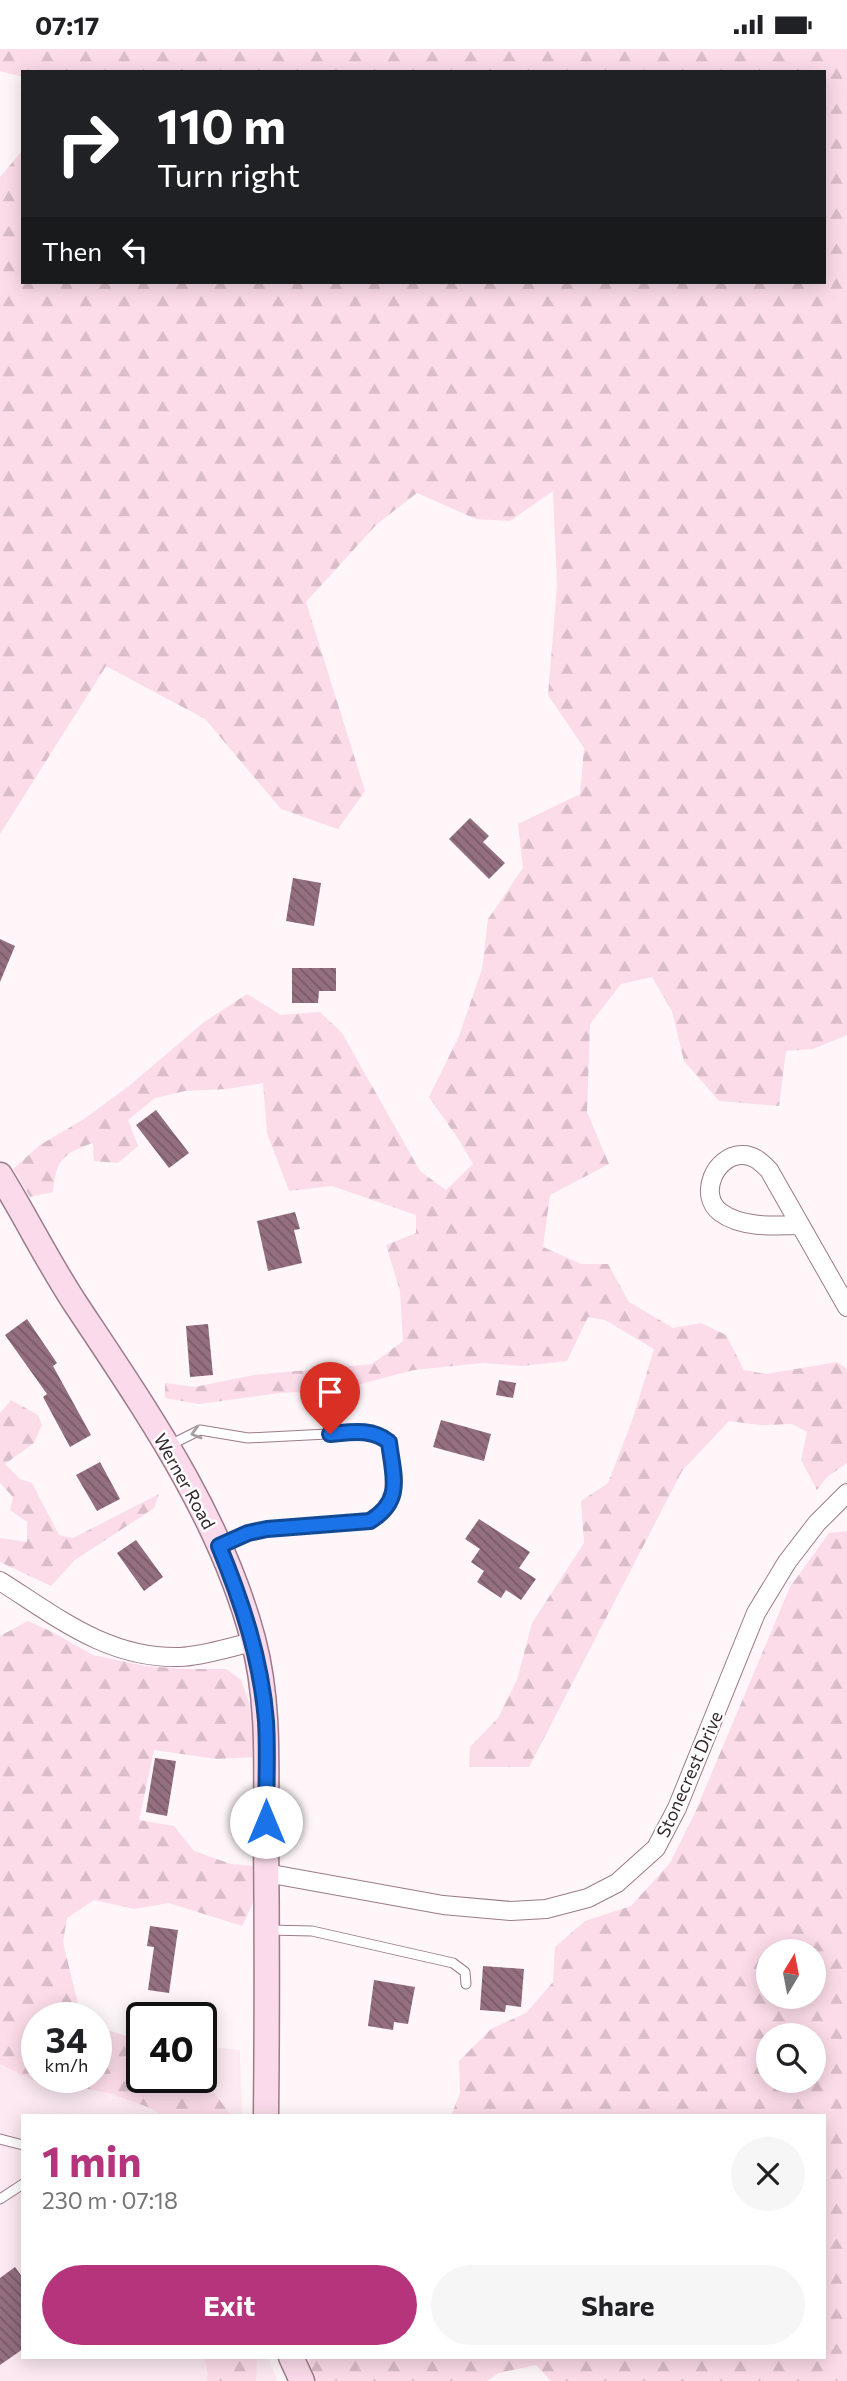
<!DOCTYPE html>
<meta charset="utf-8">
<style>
:root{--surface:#fff;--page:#f6f6f6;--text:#202124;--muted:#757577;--accent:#b6347c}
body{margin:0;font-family:Commissioner,sans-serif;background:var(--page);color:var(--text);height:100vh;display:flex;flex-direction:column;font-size:26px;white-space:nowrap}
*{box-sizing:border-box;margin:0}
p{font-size:23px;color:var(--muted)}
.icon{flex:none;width:38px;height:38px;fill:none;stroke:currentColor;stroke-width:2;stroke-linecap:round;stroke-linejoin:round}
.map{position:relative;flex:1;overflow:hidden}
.panel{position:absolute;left:21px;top:2065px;width:805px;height:245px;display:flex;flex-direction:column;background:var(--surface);border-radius:0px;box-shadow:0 4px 18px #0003}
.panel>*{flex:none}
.guide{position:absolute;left:21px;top:21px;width:805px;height:214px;border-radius:0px;box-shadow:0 4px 18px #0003;background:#202124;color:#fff;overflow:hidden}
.needle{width:46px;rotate:10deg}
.tools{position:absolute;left:756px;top:1890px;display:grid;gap:14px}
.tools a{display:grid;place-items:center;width:70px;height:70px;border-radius:50%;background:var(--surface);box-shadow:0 4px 18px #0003;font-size:35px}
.speed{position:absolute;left:21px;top:1953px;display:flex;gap:14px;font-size:35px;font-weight:700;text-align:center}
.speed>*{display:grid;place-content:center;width:91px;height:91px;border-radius:50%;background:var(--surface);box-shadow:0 4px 18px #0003;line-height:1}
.speed small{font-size:18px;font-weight:400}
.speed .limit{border:4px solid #111;border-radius:10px;background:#fff;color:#111}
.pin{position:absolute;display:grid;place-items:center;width:60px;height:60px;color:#fff;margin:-72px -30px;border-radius:50% 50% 50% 0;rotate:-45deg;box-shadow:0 0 7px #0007}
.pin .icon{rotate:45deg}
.me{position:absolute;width:77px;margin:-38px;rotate:0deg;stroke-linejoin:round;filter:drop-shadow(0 0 5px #0008)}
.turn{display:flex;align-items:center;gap:24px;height:147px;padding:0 21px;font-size:32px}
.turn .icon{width:91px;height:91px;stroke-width:2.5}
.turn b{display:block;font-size:49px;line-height:60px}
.then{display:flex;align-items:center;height:66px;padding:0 21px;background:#0003;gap:14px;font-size:26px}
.round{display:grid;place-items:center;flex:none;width:74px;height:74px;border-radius:37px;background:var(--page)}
.overview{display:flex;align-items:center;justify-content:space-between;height:119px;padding:0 21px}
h1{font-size:42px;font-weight:700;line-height:52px;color:var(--accent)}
.action{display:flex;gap:14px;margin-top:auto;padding:14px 21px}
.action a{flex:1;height:80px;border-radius:42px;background:var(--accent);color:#fff;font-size:28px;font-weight:700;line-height:80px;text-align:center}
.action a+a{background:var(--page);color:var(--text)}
.status{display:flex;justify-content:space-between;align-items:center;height:49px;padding:0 35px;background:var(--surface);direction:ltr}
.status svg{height:19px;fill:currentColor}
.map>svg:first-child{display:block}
.built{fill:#fce9f1}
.forest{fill:url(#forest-firs);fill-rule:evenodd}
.building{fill:url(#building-back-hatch)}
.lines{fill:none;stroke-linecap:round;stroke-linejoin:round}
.lane-casing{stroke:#9c7b8a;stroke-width:11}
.street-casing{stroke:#9c7b8a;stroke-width:20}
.secondary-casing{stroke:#9c7b8a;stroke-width:27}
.lane{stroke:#fff;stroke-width:9}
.street{stroke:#fff;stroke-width:18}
.secondary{stroke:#fbdbeb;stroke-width:24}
.oneway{stroke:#a49ea0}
.route-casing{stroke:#114b97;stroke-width:18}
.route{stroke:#1a73e8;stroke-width:12}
.labels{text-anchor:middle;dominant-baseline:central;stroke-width:5;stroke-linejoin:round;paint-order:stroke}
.street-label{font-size:18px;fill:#34272d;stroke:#fff}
</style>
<div class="status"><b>07:17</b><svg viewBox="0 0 49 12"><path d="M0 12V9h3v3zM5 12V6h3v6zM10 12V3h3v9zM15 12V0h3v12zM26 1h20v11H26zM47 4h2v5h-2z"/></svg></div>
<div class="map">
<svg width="847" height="2332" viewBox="0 0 847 2332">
<defs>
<pattern id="forest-firs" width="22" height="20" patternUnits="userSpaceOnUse" patternTransform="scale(1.75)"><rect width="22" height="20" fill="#fcdce9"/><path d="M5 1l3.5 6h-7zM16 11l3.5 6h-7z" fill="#d9bdc8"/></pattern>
<pattern id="building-back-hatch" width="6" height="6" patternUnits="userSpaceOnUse" patternTransform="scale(1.75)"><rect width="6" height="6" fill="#936f7f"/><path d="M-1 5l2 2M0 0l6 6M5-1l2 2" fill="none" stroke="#795b68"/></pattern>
</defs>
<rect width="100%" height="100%" fill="#fef6f9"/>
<path class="built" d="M0,1978L37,2028H96V1987L142,1992V2028H201V1997L240,2001L242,2067H23V2308H268L277,2332H0Z"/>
<path class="forest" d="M0,0H847V986L813,1000L786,1002L779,1057L719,1052L684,1012L672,962L652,928L621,935L590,975L587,1063L609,1115L550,1146L543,1198L581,1215H608L629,1253L673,1279L701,1274L726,1286L744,1321L766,1325L837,1313L847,1320V1414L827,1428L817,1441L801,1411L807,1383L792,1375L760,1376L729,1372L682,1422L529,1718H469L470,1698L498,1669L517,1631L532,1574L584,1494L581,1452L608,1434L632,1372L654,1300L605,1271L588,1268L567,1312L522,1317L483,1314L414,1321L334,1342L279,1344L199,1355L165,1349V1334L195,1338L254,1326L372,1315L403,1292L400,1242L386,1196L416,1184V1166L332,1137L289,1142L267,1084L263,1034L226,1040L185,1042L155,1049L128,1071L138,1097L118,1114L94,1112L93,1094C63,1104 56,1111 53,1143L30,1148L13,1120L40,1096L84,1070L129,1037L204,973L247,945L281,966L320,963L342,984L420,1122L446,1141L473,1115L459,1091L429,1048L459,987L482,920L488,870L523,819L518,775L580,745L584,699L548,646L557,537L553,442L510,472L476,470L417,444L377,475L306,553L365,742L338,780L281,760L205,670L106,617L0,785V128L23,101V233H824V23H23V28L0,22Z
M11,1351L38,1366L42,1376L34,1394L5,1415L20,1430L32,1434L59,1486L73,1489L159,1445L154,1459L75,1511L51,1537L0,1513V1489L27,1493V1473L10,1461L13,1448L0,1434V1364Z
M847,1482V2332H551L536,2316L499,2324L487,2332H315L306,2319L311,2308H824V2067H451L460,2044L459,2012L491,1980L526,1964L553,1933L555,1898L585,1872L631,1857L670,1814L694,1766L790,1538L829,1484ZM768,1902H814V1948H768ZM768,1986H814V2032H768Z
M28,1572L54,1584L93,1606L145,1617L186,1620H226L241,1631L249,1653L258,1708L217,1710L154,1701L139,1771L174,1777L194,1802L231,1815L254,1817L253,1854L242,1877L169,1854L134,1860L94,1851L67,1869L63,1893L79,1959L91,1969H37V2028H96V1973L104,1980L142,1992V2028H201V2025L231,2067H161L153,2060L112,2045L80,2038L43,2036L0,2015V1587Z
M204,2308H257L256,2332H206L208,2325Z"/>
<path class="building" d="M470,769L489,787L483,793L505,814L489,830L449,790Z
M293,829L321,834L314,877L286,872Z
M0,890L15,897L0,933Z
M292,919H336V942H319L318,954H292Z
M156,1061L189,1104L169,1119L136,1076Z
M295,1163L300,1180L294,1181L302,1214L268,1222L257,1172Z
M27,1270L57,1314L53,1317L91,1386L70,1398L43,1348L47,1345L5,1286Z
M208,1275L213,1326L190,1328L186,1277Z
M499,1331L516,1334L513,1349L496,1346Z
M441,1371L491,1385L484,1412L433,1398Z
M100,1413L120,1450L97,1462L76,1426Z
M479,1470L530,1503L519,1519L536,1530L521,1551L506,1541L501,1549L477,1533L484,1522L471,1513L480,1500L465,1490Z
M136,1491L163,1528L144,1542L117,1504Z
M155,1709L176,1712L167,1767L146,1763Z
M150,1877L178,1881L169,1944L148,1941L154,1898L147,1897Z
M483,1917L524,1920L521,1958L506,1956L505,1963L480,1961Z
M374,1931L415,1938L408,1975L394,1973L393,1981L368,1977Z
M15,2218L23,2229V2300L0,2316V2229Z"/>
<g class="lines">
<g class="lane-casing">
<path id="lane" d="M170,1396L200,1381L248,1389L367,1383L379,1386L389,1393C394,1427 404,1451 370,1472L267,1480L248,1484L220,1496
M269,1881L312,1882L453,1914L465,1923L466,1935
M0,2090L23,2096
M0,2150L23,2135"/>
</g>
<g class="street-casing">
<path id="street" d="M800,1176C775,1177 741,1179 720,1163C698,1146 715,1107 741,1106C753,1105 761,1113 769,1121L847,1258
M0,1532C57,1568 108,1610 180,1608C204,1607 230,1598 253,1593
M266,1824L443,1856L511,1862L546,1860L588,1849L617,1834L656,1799L677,1759L756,1564L787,1513L817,1474L847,1444"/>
</g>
<g class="secondary-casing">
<path id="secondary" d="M0,1126C26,1168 48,1213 75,1254C145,1360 220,1466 253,1590C270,1654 266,1720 266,1786C267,1879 267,1973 266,2067
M291,2308L302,2332"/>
</g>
<use href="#lane" class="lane"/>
<use href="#street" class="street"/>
<use href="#secondary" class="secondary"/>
</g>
<defs><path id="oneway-chevron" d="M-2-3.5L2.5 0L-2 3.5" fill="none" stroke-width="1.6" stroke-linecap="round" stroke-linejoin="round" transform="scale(1.75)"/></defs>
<use class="oneway" href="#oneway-chevron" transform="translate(196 1384) rotate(164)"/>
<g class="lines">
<g class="route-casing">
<path id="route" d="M266,1773C266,1740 268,1705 266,1672C261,1610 242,1553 219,1497L248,1484L267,1480L370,1472C404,1451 393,1427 389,1393C371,1379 352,1383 330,1385"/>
</g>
<use href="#route" class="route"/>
</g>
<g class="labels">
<g class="street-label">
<text transform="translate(185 1432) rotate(61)">Werner Road</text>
<text transform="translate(689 1725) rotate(-66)">Stonecrest Drive</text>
</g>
</g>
</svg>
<div class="tools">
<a><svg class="needle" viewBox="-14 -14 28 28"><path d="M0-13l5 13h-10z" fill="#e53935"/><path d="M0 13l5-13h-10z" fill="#757577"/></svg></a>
<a><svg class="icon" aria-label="search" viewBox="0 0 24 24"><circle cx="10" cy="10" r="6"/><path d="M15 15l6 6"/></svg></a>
</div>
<div class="speed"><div>34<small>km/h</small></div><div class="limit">40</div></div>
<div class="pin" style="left:330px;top:1385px;background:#d93025"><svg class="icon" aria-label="arrive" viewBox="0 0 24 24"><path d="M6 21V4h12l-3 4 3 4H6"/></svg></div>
<svg class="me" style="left:266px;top:1773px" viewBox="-20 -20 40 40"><circle r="19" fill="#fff"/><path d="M0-13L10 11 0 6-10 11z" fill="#1a73e8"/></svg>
<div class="guide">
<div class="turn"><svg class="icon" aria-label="right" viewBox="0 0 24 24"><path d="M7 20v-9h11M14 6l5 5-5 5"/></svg><div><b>110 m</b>Turn right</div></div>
<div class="then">Then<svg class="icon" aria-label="left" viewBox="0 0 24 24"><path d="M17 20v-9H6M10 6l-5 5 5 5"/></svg></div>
</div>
<section class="panel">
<div class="overview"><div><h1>1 min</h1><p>230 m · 07:18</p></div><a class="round"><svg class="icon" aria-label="close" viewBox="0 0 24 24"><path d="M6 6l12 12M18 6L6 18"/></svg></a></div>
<div class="action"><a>Exit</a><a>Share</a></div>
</section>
</div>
